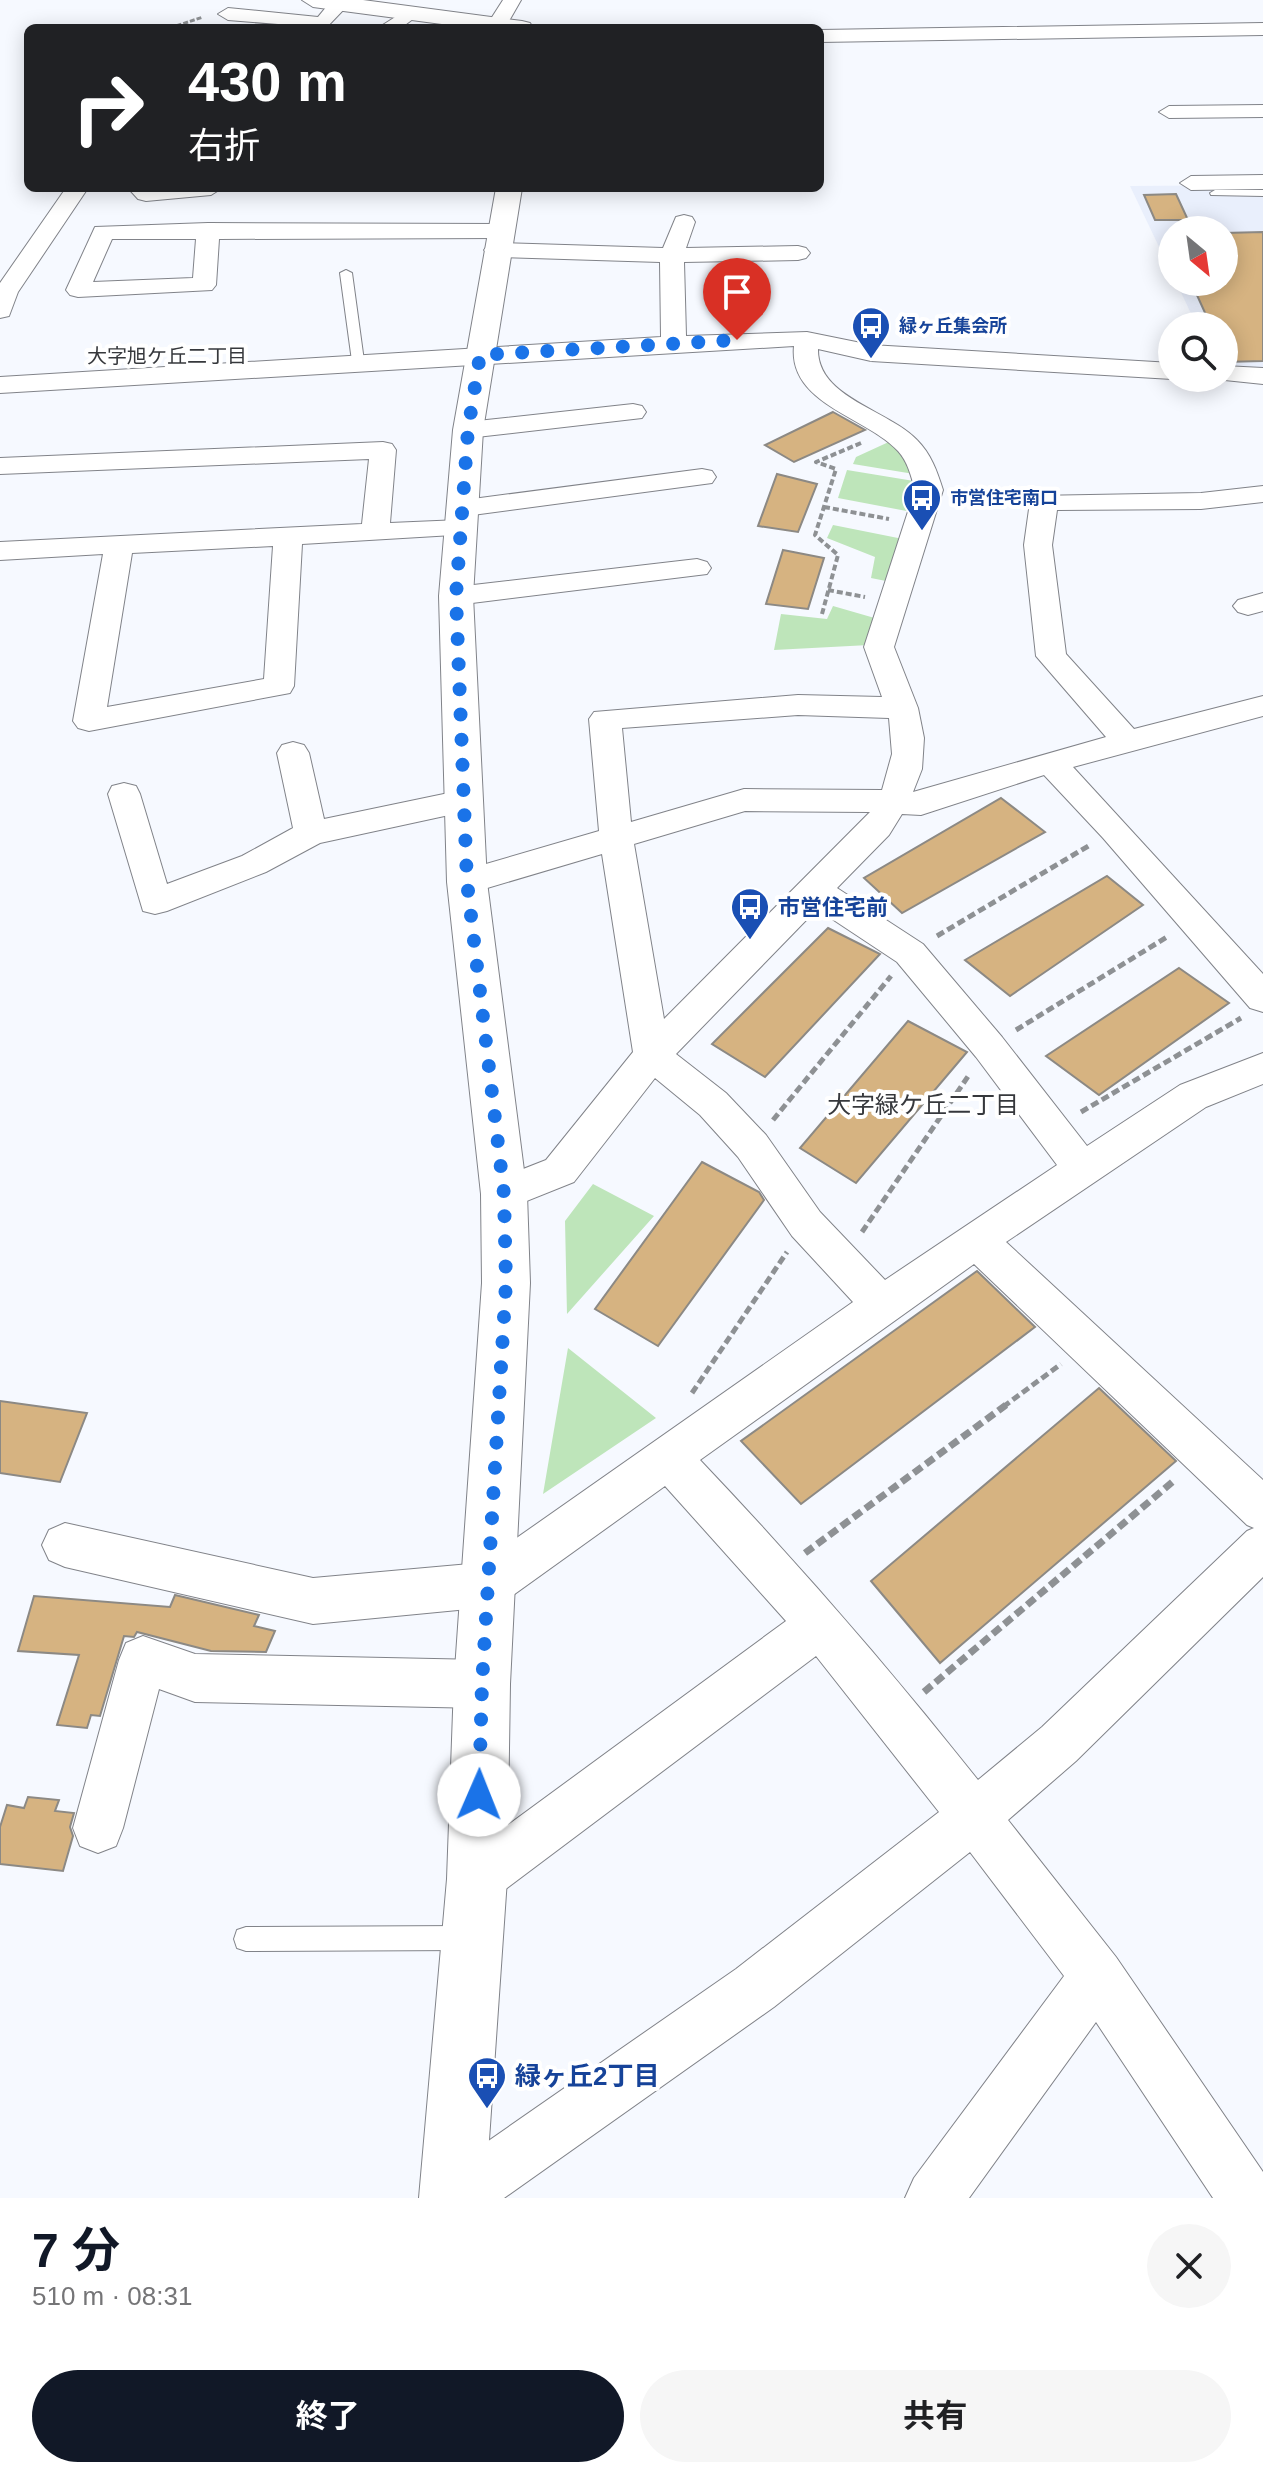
<!DOCTYPE html>
<html lang="ja">
<meta charset="utf-8">
<style>
:root{--surface:#fff;--page:#f6f6f6;--text:#202124;--muted:#757577;--accent:#111827}
body{margin:0;font-family:Arial,"Noto Sans JP",sans-serif;background:var(--page);color:var(--text);height:100vh;display:flex;flex-direction:column;font-size:30px;white-space:nowrap}
*{box-sizing:border-box;margin:0}
p{font-size:26px;color:var(--muted)}
.icon{flex:none;width:44px;height:44px;fill:none;stroke:currentColor;stroke-width:2;stroke-linecap:round;stroke-linejoin:round}
.map{position:relative;height:2198px;overflow:hidden}
.side{display:flex;flex-direction:column;background:var(--surface);flex:1}
.side>*{flex:none}
.top-card{position:absolute;left:24px;top:24px;width:800px;height:168px;border-radius:12px;box-shadow:0 4px 20px #0003;background:#202124;color:#fff;overflow:hidden}
.needle{width:52px;rotate:151deg}
.fabs{position:absolute;left:1158px;top:216px;display:grid;gap:16px}
.fabs a{display:grid;place-items:center;width:80px;height:80px;border-radius:50%;background:var(--surface);box-shadow:0 4px 20px #0003;font-size:40px}
.pin{position:absolute;display:grid;place-items:center;width:68px;height:68px;color:#fff;margin:-82px -34px;border-radius:50% 50% 50% 0;rotate:-45deg;box-shadow:0 0 8px #0007}
.pin .icon{rotate:45deg}
.me{position:absolute;width:88px;margin:-44px;rotate:1deg;stroke-linejoin:round;filter:drop-shadow(0 0 6px #0008)}
.turn{display:flex;align-items:center;gap:28px;height:168px;padding:0 32px;font-size:36px}
.turn .icon{width:104px;height:104px;stroke-width:2.5}
.turn b{display:block;font-size:56px;line-height:68px}
.round{display:grid;place-items:center;flex:none;width:84px;height:84px;border-radius:42px;background:var(--page)}
.head{display:flex;align-items:center;justify-content:space-between;height:136px;padding:0 32px}
h1{font-size:48px;font-weight:700;line-height:60px;color:var(--accent)}
.action{display:flex;gap:16px;margin-top:auto;padding:16px 32px}
.action a{flex:1;height:92px;border-radius:48px;background:var(--accent);color:#fff;font-size:32px;font-weight:700;line-height:92px;text-align:center}
.action a+a{background:var(--page);color:var(--text)}
.map>svg:first-child{display:block}
.built{fill:#e9effc}
.green{fill:#bee5ba}
.building{fill:#d6b381;stroke:#8c8984;stroke-width:2}
.lines{fill:none;stroke-linecap:round;stroke-linejoin:round}
.lane-casing{stroke:#818389;stroke-width:2}
.street-casing{stroke:#818389;stroke-width:2}
.secondary-casing{stroke:#818389;stroke-width:2}
.path-far3{stroke:#8e9194;stroke-width:3;stroke-dasharray:5 2;stroke-linecap:butt}
.path-far2{stroke:#8e9194;stroke-width:4;stroke-dasharray:6 3;stroke-linecap:butt}
.path-far1{stroke:#8e9194;stroke-width:5;stroke-dasharray:8 4;stroke-linecap:butt}
.path{stroke:#8e9194;stroke-width:7;stroke-dasharray:10 5;stroke-linecap:butt}
.lane{fill:#fff;fill-rule:evenodd}
.street{fill:#fff;fill-rule:evenodd}
.secondary{fill:#fff;fill-rule:evenodd}
.route{stroke:#1a73e8;stroke-width:14;stroke-dasharray:0 25.2}
.labels{text-anchor:middle;dominant-baseline:central;stroke-width:8;stroke-linejoin:round;paint-order:stroke}
.far-transit-label{font-size:18px;font-weight:bold;fill:#164399;stroke:#fff;text-anchor:start}
.far-neighbourhood-label{font-size:20px;fill:#36383c;stroke:#fff}
.transit-label{font-size:22px;font-weight:bold;fill:#164399;stroke:#fff;text-anchor:start}
.neighbourhood-label{font-size:24px;fill:#36383c;stroke:#fff}
.near-transit-label{font-size:26px;font-weight:bold;fill:#164399;stroke:#fff;text-anchor:start}
</style>
<div class="map">
<svg width="1263" height="2198" viewBox="0 0 1263 2198">
<rect width="100%" height="100%" fill="#f6f9ff"/>
<path class="built" d="M1263,185V370L1224,368V326H1197L1176,282H1224V230H1172V274L1130,186Z"/>
<path class="green" d="M893,440L920,475L853,464L856,457Z
M847,470L920,482L917,513L838,498Z
M833,525L908,540L896,583L871,578L875,557L827,538Z
M833,606L878,619L869,645L774,650L781,614L827,619Z
M593,1184L654,1216L567,1314L565,1221Z
M568,1348L656,1418L543,1494Z"/>
<path class="building" d="M1176,194L1188,220H1155L1144,195Z
M1263,232V361L1224,362V326H1211L1191,282H1224V233Z
M833,412L865,430L794,462L765,445Z
M777,474L817,484L798,532L758,526Z
M783,550L824,558L808,609L766,604Z
M1001,798L1045,832L902,913L864,878Z
M1107,876L1143,905L1010,996L965,960Z
M828,928L880,954L765,1077L712,1044Z
M1179,968L1229,1003L1099,1095L1046,1056Z
M908,1021L967,1052L856,1183L800,1148Z
M702,1162L759,1192L764,1200L658,1346L595,1309Z
M977,1271L1035,1327L801,1504L741,1441Z
M1099,1388L1176,1461L940,1663L871,1581Z
M0,1401L87,1413L60,1482L0,1473Z
M175,1595L259,1615L254,1626L275,1631L266,1652L211,1651L137,1632L134,1637L124,1636L100,1716L91,1715L87,1728L57,1725L79,1655L18,1651L34,1596L170,1607Z
M28,1797L59,1800L55,1811L74,1813L70,1827L73,1836L63,1871L0,1864V1827L7,1805L24,1808Z"/>
<g class="lines">
<g class="lane-casing">
<path id="lane" d="M1215,190H1263V196L1211,195L1210,193Z
M346,270L352,273L364,361L358,365L352,361L340,273Z
M465,1926L474,1929L477,1938L474,1947L465,1950L246,1951L237,1948L234,1939L237,1930L246,1927Z"/>
</g>
<g class="street-casing">
<path id="street" d="M332,0H346L349,4L326,28L228,20L218,14L228,8L318,17Z
M503,0H521L505,28H489L487,25Z
M411,7L421,13L401,28H378Z
M1263,23V35L820,42V30Z
M1263,105V117L1169,118L1159,112L1169,106Z
M1263,175V189L1191,190L1180,183L1191,176Z
M66,188H88L18,292L9,316L0,318V283Z
M128,188H222L211,195L146,201L138,199Z
M684,215L692,217L695,222L686,248L798,246L806,248L810,253L806,258L798,260L684,262L686,336L807,332L871,345L1172,363V378H1174L1172,379L871,361L818,349C817,398 889,410 917,440C931,454 937,471 943,490L894,647L918,708L924,738L922,769L913,792L1106,737L1036,656L1024,545L1030,502L1034,496L1201,493L1263,486V502L1201,509L1057,510L1052,545L1066,654L1134,729L1263,696V716L1073,767L1263,974V1012L1250,1008L1103,838L1044,775L921,815L902,814L889,835L837,888L923,944L1002,1037L1087,1146L1180,1085L1263,1053V1084L1206,1107L1006,1242L1263,1480V1577L1076,1761L1008,1820L1116,1957L1263,2172V2198H1213L1096,2022L969,2198H905L914,2178L1064,1976L970,1852L774,2007L504,2198H426L435,2178L736,1969L939,1812L816,1656L495,1897L477,1905L459,1897L451,1879L459,1861L786,1621L665,1486L505,1601L489,1607L313,1624L65,1567L49,1560L42,1545L49,1530L65,1523L313,1578L481,1563L853,1302L792,1236L738,1157L700,1115L655,1078L574,1182L504,1210L490,1206L484,1194L490,1182L546,1160L633,1052L602,854L467,894L455,891L450,882L455,873L599,831L589,719L594,712L798,695L882,697L864,647L915,490C911,476 908,462 898,451C867,417 788,404 794,346L0,393V377L661,337L660,262L496,257L488,255L484,250L488,245L496,243L663,248L676,217ZM798,715L889,718L892,754L882,790L744,789L631,822L622,728ZM745,811L870,812L664,1019L634,844ZM817,909L897,962L976,1057L1057,1165L885,1280L820,1212L766,1135L726,1093L676,1054ZM974,1264L1247,1525L1254,1528L1247,1531L1042,1727L978,1780C890,1669 798,1563 700,1460Z
M208,223L499,224L507,226L510,231L507,236L499,238L219,239L216,285L212,290L78,297L70,295L66,290L95,227ZM112,239H196L193,278L93,282Z
M1224,366L1263,368V384L1215,379L1224,378Z
M633,404L642,406L646,412L642,418L468,438L459,436L455,430L459,424L468,422Z
M383,442L392,444L396,450L390,523L460,520L470,522L474,528L470,534L302,544L294,686L290,693L89,731L78,728L73,721L103,554L0,560V542L362,524L369,459L0,474V458ZM273,546L264,679L107,707L132,553Z
M702,469L712,471L716,477L712,483L465,516L455,514L451,508L455,502L465,500Z
M697,559L707,562L711,568L707,574L456,605L446,602L441,596L446,590L456,587Z
M1263,593V611L1248,615L1238,612L1233,606L1238,600Z
M293,742L304,745L309,753L324,819L463,790L475,793L479,801L475,809L463,812L320,843L266,872L167,911L155,914L143,911L108,794L112,786L124,783L136,786L140,794L167,884L242,856L293,828L277,753L282,745Z
M143,1636L195,1654L482,1660L499,1667L506,1684L499,1701L482,1708L195,1702L159,1689L123,1828L116,1846L98,1853L80,1846L73,1828L119,1660L126,1643Z"/>
</g>
<g class="secondary-casing">
<path id="secondary" d="M302,0H363L522,21L530,23L533,28H472L313,7Z
M496,188H522L483,430L473,596L487,882L527,1194L530,1283L510,1684L507,1879L485,2198H419L447,1879L454,1684L482,1283L481,1194L447,882L439,596L453,430Z"/>
</g>
<path class="path-far3" d="M170,28L203,17"/>
<path class="path-far2" d="M824,507L889,519
M828,590L865,597
M822,614L838,555L815,535L836,469L816,462L861,443"/>
<path class="path-far1" d="M937,936L1090,845
M1016,1030L1167,937
M1081,1112L1241,1018
M773,1120L891,976
M862,1232L969,1075
M692,1393L787,1252
M1003,1407L1061,1364"/>
<path class="path" d="M805,1553L1006,1405
M924,1692L1176,1479"/>
<use href="#lane" class="lane"/>
<use href="#street" class="street"/>
<use href="#secondary" class="secondary"/>
</g>
<g class="lines">
<path class="route" d="M479,1795L482,1684L506,1283L504,1194L467,882L456,596L468,430L480,355L737,340"/>
</g>
<defs>
<g id="bus-pin" transform="scale(2)"><path d="M0 17L-7.5 6A9.5 9.5 0 1 1 7.5 6Z" fill="#1a4fb4" stroke="#fff"/><path d="M-5-6H5V4H4V6H2V4H-2V6H-4V4H-5ZM-3.5-4V0h7V-4ZM-3.5 1.2v1.5H-2V1.2ZM2 1.2v1.5H3.5V1.2Z" fill="#fff"/></g>
</defs>
<g fill-rule="evenodd">
<use href="#bus-pin" x="871" y="326"/>
<use href="#bus-pin" x="922" y="498"/>
<use href="#bus-pin" x="750" y="907"/>
<use href="#bus-pin" x="487" y="2076"/>
</g>
<g class="labels">
<g class="far-transit-label">
<text x="899" y="326">緑ヶ丘集会所</text>
<text x="950" y="498">市営住宅南口</text>
</g>
<g class="far-neighbourhood-label">
<text x="167" y="356">大字旭ケ丘二丁目</text>
</g>
<g class="transit-label">
<text x="778" y="907">市営住宅前</text>
</g>
<g class="neighbourhood-label">
<text x="923" y="1104">大字緑ケ丘二丁目</text>
</g>
<g class="near-transit-label">
<text x="515" y="2076">緑ヶ丘2丁目</text>
</g>
</g>
</svg>
<div class="fabs">
<a><svg class="needle" viewBox="-14 -14 28 28"><path d="M0-13l5 13h-10z" fill="#e53935"/><path d="M0 13l5-13h-10z" fill="#757577"/></svg></a>
<a><svg class="icon" aria-label="search" viewBox="0 0 24 24"><circle cx="10" cy="10" r="6"/><path d="M15 15l6 6"/></svg></a>
</div>
<div class="pin" style="left:737px;top:340px;background:#d93025"><svg class="icon" aria-label="arrive" viewBox="0 0 24 24"><path d="M6 21V4h12l-3 4 3 4H6"/></svg></div>
<svg class="me" style="left:479px;top:1795px" viewBox="-20 -20 40 40"><circle r="19" fill="#fff"/><path d="M0-13L10 11 0 6-10 11z" fill="#1a73e8"/></svg>
<div class="top-card">
<div class="turn"><svg class="icon" aria-label="right" viewBox="0 0 24 24"><path d="M7 20v-9h11M14 6l5 5-5 5"/></svg><div><b>430 m</b>右折</div></div>
</div>
</div>
<section class="side">
<div class="head"><div><h1>7 分</h1><p>510 m · 08:31</p></div><a class="round"><svg class="icon" aria-label="close" viewBox="0 0 24 24"><path d="M6 6l12 12M18 6L6 18"/></svg></a></div>
<div class="action"><a>終了</a><a>共有</a></div>
</section>
